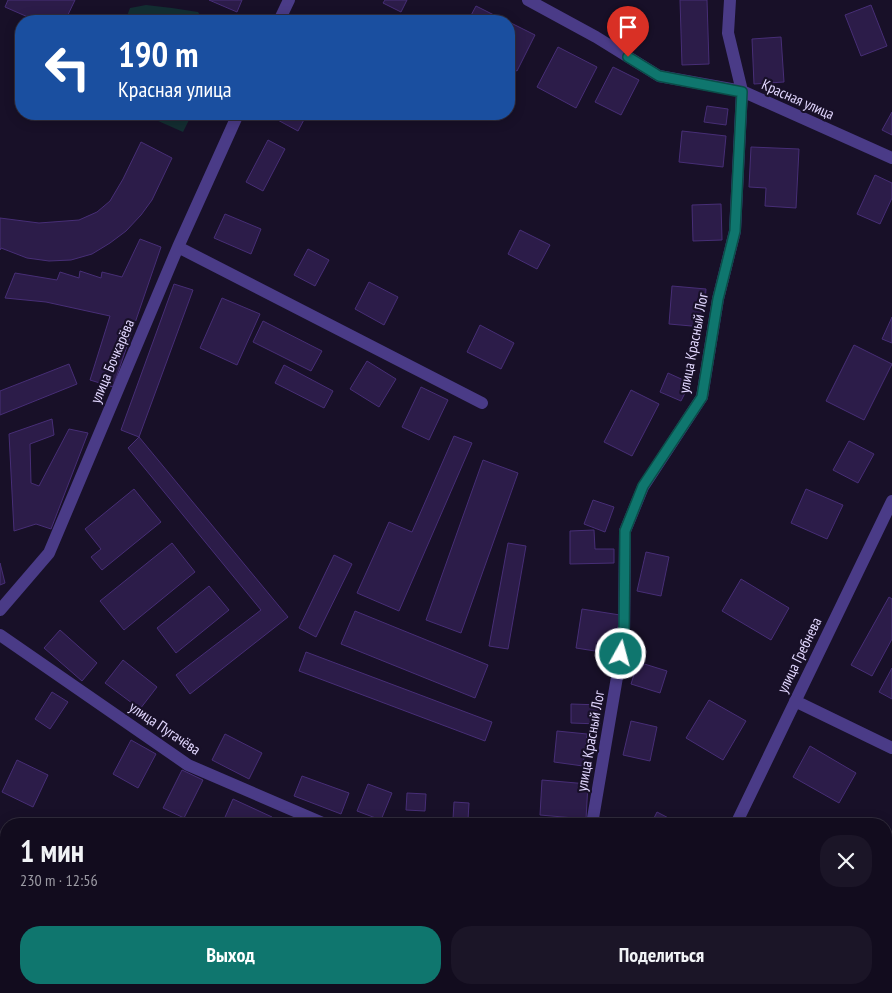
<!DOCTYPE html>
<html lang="ru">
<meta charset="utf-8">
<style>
:root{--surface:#120c1e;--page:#1b1527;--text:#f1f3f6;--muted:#9c9ba4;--line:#312c3c;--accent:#0f766e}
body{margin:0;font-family:"PT Sans Narrow",sans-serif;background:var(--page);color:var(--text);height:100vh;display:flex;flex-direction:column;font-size:19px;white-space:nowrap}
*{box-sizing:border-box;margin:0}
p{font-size:16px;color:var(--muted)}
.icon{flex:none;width:28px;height:28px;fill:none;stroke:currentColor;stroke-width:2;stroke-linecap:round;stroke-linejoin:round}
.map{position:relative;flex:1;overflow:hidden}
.side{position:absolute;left:0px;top:818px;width:892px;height:176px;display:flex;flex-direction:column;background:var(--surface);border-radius:20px 20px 0 0;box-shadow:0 2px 12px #0003,0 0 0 1px var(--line)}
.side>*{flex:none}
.top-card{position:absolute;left:15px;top:15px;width:500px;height:105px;border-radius:20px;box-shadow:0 2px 12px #0003,0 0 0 1px var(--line);background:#1a4fa0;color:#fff;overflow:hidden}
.pin{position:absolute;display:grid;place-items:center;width:42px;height:42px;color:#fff;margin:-51px -21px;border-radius:50% 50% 50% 0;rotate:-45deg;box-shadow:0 0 5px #0007}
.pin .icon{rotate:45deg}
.me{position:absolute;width:55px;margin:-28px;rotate:7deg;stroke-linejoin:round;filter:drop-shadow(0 0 4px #0008)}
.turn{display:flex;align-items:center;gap:18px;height:105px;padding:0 20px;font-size:22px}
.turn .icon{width:65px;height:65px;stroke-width:2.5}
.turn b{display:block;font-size:35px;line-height:42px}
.round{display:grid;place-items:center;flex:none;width:52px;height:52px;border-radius:20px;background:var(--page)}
.summary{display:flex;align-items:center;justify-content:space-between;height:85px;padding:0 20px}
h1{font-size:30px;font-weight:800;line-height:38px}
.button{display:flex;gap:10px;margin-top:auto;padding:10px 20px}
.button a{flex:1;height:58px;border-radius:20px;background:var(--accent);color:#fff;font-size:20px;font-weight:800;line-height:58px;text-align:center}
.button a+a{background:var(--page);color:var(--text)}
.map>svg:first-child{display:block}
.green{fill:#132e32}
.building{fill:#2c1c49;stroke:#472e76}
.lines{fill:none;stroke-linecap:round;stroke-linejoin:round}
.minor{stroke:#4a3b87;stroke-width:12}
.route-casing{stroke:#0a4d48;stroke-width:12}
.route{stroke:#0f766e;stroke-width:9}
.labels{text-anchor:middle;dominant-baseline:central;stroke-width:4.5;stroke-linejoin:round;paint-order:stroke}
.street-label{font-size:15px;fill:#e2d7ff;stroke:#181028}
</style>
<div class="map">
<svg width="892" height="993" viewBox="0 0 892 993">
<rect width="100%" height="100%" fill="#181028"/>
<path class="green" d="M146,5L172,8L198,12L204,21H125L130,8Z
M147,114H192L183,132L156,120Z
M673,988H722L727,993H674L672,990Z"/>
<path class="building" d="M8,0H75L65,21H37L5,7Z
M209,0H242L237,12Z
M385,0H407L401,12L383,3Z
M680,0H707L709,64L682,65Z
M871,5L887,46L861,56L845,15Z
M476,6L506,21H468Z
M509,22L535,35L517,71L509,67Z
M781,37L784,82L754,84L752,39Z
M558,47L597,67L576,108L537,87Z
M613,67L639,80L621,115L595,102Z
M707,106L728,109L726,125L704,122Z
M892,112V135L882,130Z
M277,114H307L298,131L274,118Z
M682,131L726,136L723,167L679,162Z
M268,140L285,149L263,191L246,182Z
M141,142L172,158L152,200L141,215L126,231L110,243L92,254L71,260L49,261L27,258L1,248L0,250V218L39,223L79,220L97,212L110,201L123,179Z
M751,147L799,149L796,208L765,206L766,188L749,187Z
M875,175L892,183V198L880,224L857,214Z
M721,204L722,240L693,241L692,205Z
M225,214L261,229L251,254L214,238Z
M520,230L550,245L537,269L508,254Z
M140,239L161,247L113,387L90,380L110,316L46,302L5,298L15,273L57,280L60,272L79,278L80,271L101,278L102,272L122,277Z
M308,249L329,260L315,286L294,275Z
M369,282L398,297L384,325L355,309Z
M174,284L193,290L139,437L121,430Z
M672,286L706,289L703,327L669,324Z
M222,298L260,314L237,365L200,348Z
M892,317V343L882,339Z
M263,321L322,351L311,371L253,342Z
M480,325L514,343L501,369L467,352Z
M854,345L892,364L864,420L826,401Z
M367,361L396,379L379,407L350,389Z
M69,364L77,384L0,415V391Z
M284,365L333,391L324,408L275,383Z
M668,373L690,383L681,401L660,392Z
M421,387L448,400L429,440L402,427Z
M631,390L659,404L632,456L604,442Z
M52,419L54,435L30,444L31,483L39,486L69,429L88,433L51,529L36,524L14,531L9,434Z
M454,436L472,443L399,611L357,593L389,522L412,532Z
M139,437L288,617L190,694L176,675L261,610L128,448Z
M849,441L874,454L858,483L833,470Z
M483,460L518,473L461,633L426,620Z
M134,489L161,522L102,570L91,557L101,549L85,529Z
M806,489L843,505L827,539L791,523Z
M593,500L614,507L605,532L584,524Z
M594,530L595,549H614V563L570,564V531Z
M172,543L195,572L124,630L100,601Z
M508,543L526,546L508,649L489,646Z
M646,552L669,557L661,596L637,591Z
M334,555L352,564L316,637L299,628Z
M0,563L5,583L0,585Z
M741,579L789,608L771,640L722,611Z
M209,586L229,610L176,653L157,628Z
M889,597L892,599V639L872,676L851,665Z
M582,609L620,615L614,654L576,648Z
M355,611L488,665L475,698L341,644Z
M60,630L97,663L82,681L44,648Z
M306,652L492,722L485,741L299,671Z
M123,660L157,687L140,709L105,683Z
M638,662L667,671L660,693L631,684Z
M892,668V699L879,692Z
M52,692L68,702L50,729L35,719Z
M709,700L746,721L723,760L686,738Z
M571,704L601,705L600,724L571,723Z
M631,721L657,727L650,761L623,755Z
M557,731L587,734L583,766L554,762Z
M225,734L262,753L249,779L212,760Z
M131,740L156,754L138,788L113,774Z
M810,746L856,773L839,803L793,777Z
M17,760L48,775L33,807L2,792Z
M182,770L203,780L184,818L163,808Z
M302,776L349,793L341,814L294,796Z
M542,780L588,784L586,819L540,815Z
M368,784L392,793L381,820L357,811Z
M407,793L426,794L425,811L406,810Z
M233,799L272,817L268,824H222Z
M454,802L469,803L468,820L453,819Z
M657,812L680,824H651Z
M0,906L6,909V919L0,932Z
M124,988H141L138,993H121Z
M157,988H163L174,993H155Z
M562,988H611L616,990L615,993H560Z
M803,988H824L821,993H813Z
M839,988H860L870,993H836Z"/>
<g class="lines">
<path class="minor" d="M528,0L596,37L659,76L742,91L892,158
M279,21L289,0
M178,247L482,403
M0,610L49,553L178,247L238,114
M0,635L188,765L325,824
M795,701L892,748
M592,824L624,636L625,531L643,487L702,397L718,299L735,231L742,91L728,33L730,0
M736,824L892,501
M0,986L15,993
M886,987L892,990
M654,993L656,988"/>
</g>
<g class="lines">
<g class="route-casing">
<path id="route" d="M621,654L624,636L625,531L643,486L702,397L718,299L735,231L742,92L659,76L628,57"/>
</g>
<use href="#route" class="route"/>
</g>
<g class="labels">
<g class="street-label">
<text transform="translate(798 99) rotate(24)">Красная улица</text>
<text transform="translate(693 343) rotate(-79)">улица Красный Лог</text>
<text transform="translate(112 361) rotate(-67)">улица Бочкарёва</text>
<text transform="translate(799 655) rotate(-64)">улица Гребнева</text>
<text transform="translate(165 728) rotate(34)">улица Пугачёва</text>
<text transform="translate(590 741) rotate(-80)">улица Красный Лог</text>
</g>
</g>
</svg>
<div class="pin" style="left:628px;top:57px;background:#d93025"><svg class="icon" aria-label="arrive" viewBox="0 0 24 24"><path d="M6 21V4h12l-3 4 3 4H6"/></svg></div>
<svg class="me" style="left:621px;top:654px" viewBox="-20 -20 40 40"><circle r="17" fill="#0f766e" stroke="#fff" stroke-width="3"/><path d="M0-11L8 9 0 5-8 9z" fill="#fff"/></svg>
<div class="top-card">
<div class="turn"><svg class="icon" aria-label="left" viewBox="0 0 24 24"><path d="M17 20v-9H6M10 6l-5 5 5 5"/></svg><div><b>190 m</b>Красная улица</div></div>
</div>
<section class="side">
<div class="summary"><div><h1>1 мин</h1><p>230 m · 12:56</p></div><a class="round"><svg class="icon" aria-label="close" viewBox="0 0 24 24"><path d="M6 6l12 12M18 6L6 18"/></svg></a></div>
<div class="button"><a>Выход</a><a>Поделиться</a></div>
</section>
</div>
